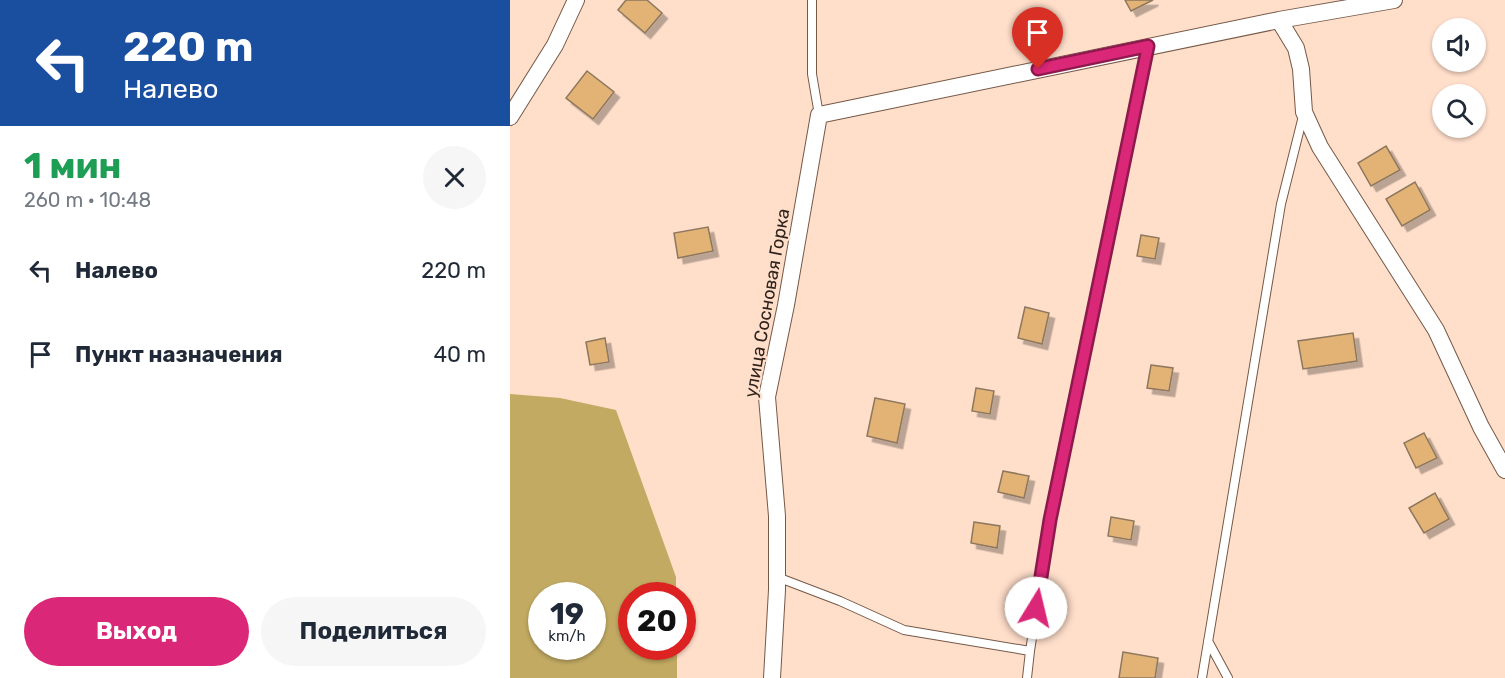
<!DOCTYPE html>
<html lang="ru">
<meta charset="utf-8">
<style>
:root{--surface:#fff;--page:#f6f6f7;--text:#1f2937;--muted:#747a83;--accent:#db2777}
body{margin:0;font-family:Rubik,sans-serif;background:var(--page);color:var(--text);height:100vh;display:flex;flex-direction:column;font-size:22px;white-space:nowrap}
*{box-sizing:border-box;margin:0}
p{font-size:20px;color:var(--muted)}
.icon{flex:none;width:33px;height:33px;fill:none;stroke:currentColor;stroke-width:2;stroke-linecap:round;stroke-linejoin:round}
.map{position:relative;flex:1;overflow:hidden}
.drawer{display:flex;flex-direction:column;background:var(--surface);width:510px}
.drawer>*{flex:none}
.top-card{background:#1a4fa0;color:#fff;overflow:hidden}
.buttons{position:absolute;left:922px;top:18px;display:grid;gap:12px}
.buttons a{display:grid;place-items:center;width:54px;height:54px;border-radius:50%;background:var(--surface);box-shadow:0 2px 4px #0004;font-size:30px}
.speed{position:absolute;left:18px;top:582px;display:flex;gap:12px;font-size:30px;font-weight:700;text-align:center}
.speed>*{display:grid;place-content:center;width:78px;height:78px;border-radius:50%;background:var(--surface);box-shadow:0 2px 4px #0004;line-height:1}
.speed small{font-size:15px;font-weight:400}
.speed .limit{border:9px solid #d22;background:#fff;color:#111}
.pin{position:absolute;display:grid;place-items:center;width:51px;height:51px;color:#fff;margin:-62px -26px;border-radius:50% 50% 50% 0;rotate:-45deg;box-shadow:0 0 6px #0007}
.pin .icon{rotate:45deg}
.me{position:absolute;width:66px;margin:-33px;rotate:9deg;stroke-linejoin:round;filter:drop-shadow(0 0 4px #0008)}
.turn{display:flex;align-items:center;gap:21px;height:126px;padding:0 24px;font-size:27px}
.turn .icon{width:78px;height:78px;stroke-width:2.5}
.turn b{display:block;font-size:42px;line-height:51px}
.round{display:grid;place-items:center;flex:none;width:63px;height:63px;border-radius:32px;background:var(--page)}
.summary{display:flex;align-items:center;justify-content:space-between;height:102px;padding:0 24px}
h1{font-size:36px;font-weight:700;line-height:45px;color:#1e9e55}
.action{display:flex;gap:12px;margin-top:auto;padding:12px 24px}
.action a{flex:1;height:69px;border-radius:36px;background:var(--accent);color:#fff;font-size:24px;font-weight:700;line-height:69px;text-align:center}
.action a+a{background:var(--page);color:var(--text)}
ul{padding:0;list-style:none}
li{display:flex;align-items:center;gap:18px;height:84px;padding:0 24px}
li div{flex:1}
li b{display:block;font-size:22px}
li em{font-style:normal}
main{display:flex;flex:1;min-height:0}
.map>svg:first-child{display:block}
.forest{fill:#c2aa62;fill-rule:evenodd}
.building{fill:#e3b376;stroke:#8d785e;stroke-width:1.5;filter:url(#shadow)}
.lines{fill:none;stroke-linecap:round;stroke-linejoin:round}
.service-casing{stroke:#755947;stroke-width:10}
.minor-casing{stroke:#755947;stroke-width:18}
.service{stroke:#fff;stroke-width:8}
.minor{stroke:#fff;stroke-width:16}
.route-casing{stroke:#8e194d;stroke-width:15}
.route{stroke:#db2777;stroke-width:10}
.labels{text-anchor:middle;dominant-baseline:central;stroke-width:4.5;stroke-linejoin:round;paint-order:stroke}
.street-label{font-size:18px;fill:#2f231c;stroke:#ffdeca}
</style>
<main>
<section class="drawer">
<div class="top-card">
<div class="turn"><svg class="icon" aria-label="left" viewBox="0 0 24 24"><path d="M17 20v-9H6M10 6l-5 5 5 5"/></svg><div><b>220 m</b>Налево</div></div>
</div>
<div class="summary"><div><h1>1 мин</h1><p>260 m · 10:48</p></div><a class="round"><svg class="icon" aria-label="close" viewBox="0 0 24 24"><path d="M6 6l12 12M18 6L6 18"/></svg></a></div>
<ul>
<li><svg class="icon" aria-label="left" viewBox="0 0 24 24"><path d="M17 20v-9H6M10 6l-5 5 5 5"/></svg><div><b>Налево</b></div><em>220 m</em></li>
<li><svg class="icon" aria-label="arrive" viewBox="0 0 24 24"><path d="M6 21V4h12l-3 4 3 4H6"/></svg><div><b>Пункт назначения</b></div><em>40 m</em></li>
</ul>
<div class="action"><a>Выход</a><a>Поделиться</a></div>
</section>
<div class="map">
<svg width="995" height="678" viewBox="0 0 995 678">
<defs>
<filter id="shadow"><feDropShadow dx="5.5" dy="5.5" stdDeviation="0" flood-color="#0004"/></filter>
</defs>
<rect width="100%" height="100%" fill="#ffdeca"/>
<path class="forest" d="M0,394L50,398L106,410L166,577V595L122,596V646L167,647V678H0ZM32,596H82V646H32Z"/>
<path class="building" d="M116,0H137L152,13L135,33L108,10Z
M615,0H643L621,11Z
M77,71L104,92L83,119L56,98Z
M876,146L890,170L861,186L848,163Z
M905,182L920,210L892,226L876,199Z
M198,227L203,251L168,258L164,233Z
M631,235L649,238L645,259L627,256Z
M515,307L539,313L532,344L508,338Z
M843,333L847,361L793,369L788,341Z
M95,338L99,362L80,365L76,342Z
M641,365L663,368L659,391L637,388Z
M466,388L484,391L480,414L462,411Z
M365,398L395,404L387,443L357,436Z
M914,433L927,458L906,468L894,443Z
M493,471L519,476L514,498L488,492Z
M925,493L939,519L914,533L899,508Z
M601,517L624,521L621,540L598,536Z
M464,522L490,526L487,548L461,543Z
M613,652L648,658L645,678H609Z"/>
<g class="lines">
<g class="service-casing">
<path id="service" d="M302,0V74L309,115
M267,577L330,601L394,630L520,651L517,678
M698,641L718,678
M520,651L540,520L637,47
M692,678L771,204L793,116"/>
</g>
<g class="minor-casing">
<path id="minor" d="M769,20L786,48L791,69L794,112L810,147L926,330L971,427L995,470
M0,117L45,45L66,0
M262,678L267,590V516L257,397L276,305L309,115L769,20L884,0"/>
</g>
<use href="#service" class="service"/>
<use href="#minor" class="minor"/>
</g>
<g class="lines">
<g class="route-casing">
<path id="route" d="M526,608L540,520L638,46L528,69"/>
</g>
<use href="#route" class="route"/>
</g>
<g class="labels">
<g class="street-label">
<text transform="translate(257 303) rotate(-80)">улица Сосновая Горка</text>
</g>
</g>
</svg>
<div class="buttons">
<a><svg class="icon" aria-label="sound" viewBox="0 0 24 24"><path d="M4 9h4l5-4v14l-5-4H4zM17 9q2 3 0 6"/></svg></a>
<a><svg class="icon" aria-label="search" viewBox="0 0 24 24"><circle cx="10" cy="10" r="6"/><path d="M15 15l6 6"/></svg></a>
</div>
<div class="speed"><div>19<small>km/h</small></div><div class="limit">20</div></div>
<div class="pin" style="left:528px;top:69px;background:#d93025"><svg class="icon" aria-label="arrive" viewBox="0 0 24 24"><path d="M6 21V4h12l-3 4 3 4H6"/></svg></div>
<svg class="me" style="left:526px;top:608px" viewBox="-20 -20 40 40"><circle r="19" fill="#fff"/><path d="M0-13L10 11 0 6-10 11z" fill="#db2777"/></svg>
</div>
</main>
